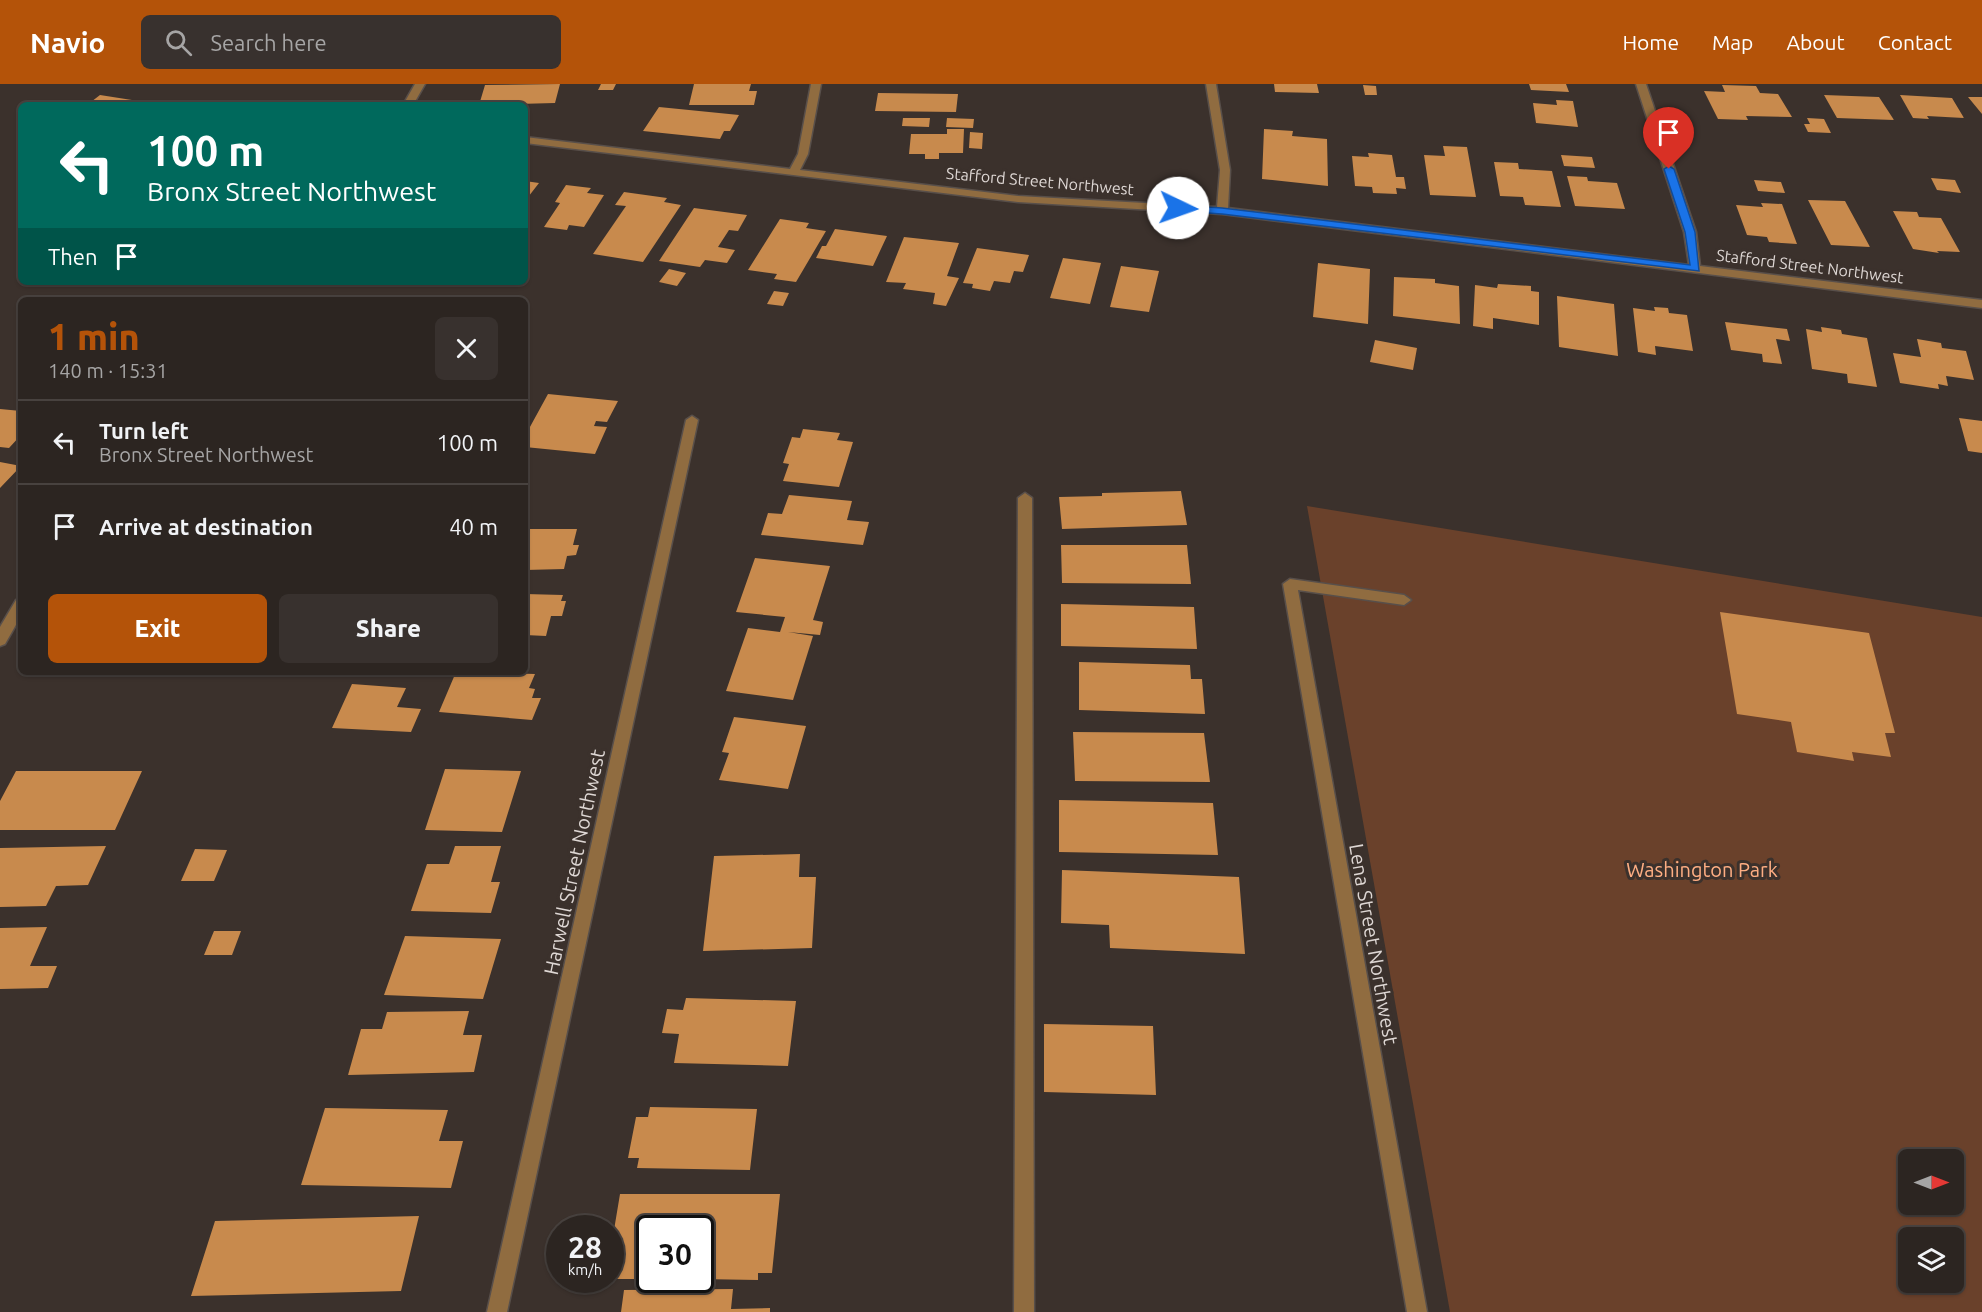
<!DOCTYPE html>
<meta charset="utf-8">
<style>
:root{--surface:#2c2521;--page:#38312e;--text:#f1f3f6;--muted:#a6a5a5;--line:#48423f;--accent:#b45309}
body{margin:0;font-family:Ubuntu,sans-serif;background:var(--page);color:var(--text);height:100vh;display:flex;flex-direction:column;font-size:22px;white-space:nowrap}
*{box-sizing:border-box;margin:0}
p{font-size:20px;color:var(--muted)}
.icon{flex:none;width:33px;height:33px;fill:none;stroke:currentColor;stroke-width:2;stroke-linecap:round;stroke-linejoin:round}
.map{position:relative;flex:1;overflow:hidden}
.side{position:absolute;left:18px;top:213px;width:510px;height:378px;display:flex;flex-direction:column;background:var(--surface);border-radius:9px;box-shadow:0 2px 4px #0004,0 0 0 2px var(--line)}
.side>*{flex:none}
.guide{position:absolute;left:18px;top:18px;width:510px;height:183px;border-radius:9px;box-shadow:0 2px 4px #0004,0 0 0 2px var(--line);background:#00695c;color:#fff;overflow:hidden}
.needle{width:39px;rotate:90deg}
.controls{position:absolute;left:1898px;top:1065px;display:grid;gap:12px}
.controls a{display:grid;place-items:center;width:66px;height:66px;border-radius:9px;background:var(--surface);box-shadow:0 2px 4px #0004,0 0 0 2px var(--line);font-size:30px}
.speed{position:absolute;left:546px;top:1131px;display:flex;gap:12px;font-size:30px;font-weight:700;text-align:center}
.speed>*{display:grid;place-content:center;width:78px;height:78px;border-radius:50%;background:var(--surface);box-shadow:0 2px 4px #0004,0 0 0 2px var(--line);line-height:1}
.speed small{font-size:15px;font-weight:400}
.speed .limit{border:3px solid #111;border-radius:9px;background:#fff;color:#111}
.pin{position:absolute;display:grid;place-items:center;width:51px;height:51px;color:#fff;margin:-62px -26px;border-radius:50% 50% 50% 0;rotate:-45deg;box-shadow:0 0 6px #0007}
.pin .icon{rotate:45deg}
.me{position:absolute;width:66px;margin:-33px;rotate:93deg;stroke-linejoin:round;filter:drop-shadow(0 0 4px #0008)}
.turn{display:flex;align-items:center;gap:21px;height:126px;padding:0 30px;font-size:27px}
.turn .icon{width:78px;height:78px;stroke-width:2.5}
.turn b{display:block;font-size:42px;line-height:51px}
.then{display:flex;align-items:center;height:57px;padding:0 30px;background:#0003;gap:12px;font-size:22px}
.round{display:grid;place-items:center;flex:none;width:63px;height:63px;border-radius:9px;background:var(--page)}
.head{display:flex;align-items:center;justify-content:space-between;height:102px;padding:0 30px}
h1{font-size:36px;font-weight:800;line-height:45px;color:var(--accent)}
.action{display:flex;gap:12px;margin-top:auto;padding:12px 30px}
.action a{flex:1;height:69px;border-radius:9px;background:var(--accent);color:#fff;font-size:24px;font-weight:800;line-height:69px;text-align:center}
.action a+a{background:var(--page);color:var(--text)}
ul{padding:0;list-style:none}
li{display:flex;align-items:center;gap:18px;height:84px;padding:0 30px;border-top:2px solid var(--line)}
li div{flex:1}
li b{display:block;font-size:22px}
li em{font-style:normal}
header{display:flex;align-items:center;gap:36px;box-sizing:border-box;height:84px;padding:0 30px;background:var(--accent);color:#fff}
header strong{font-size:28px}
nav{display:flex;gap:33px;margin-inline-start:auto;font-size:21px}
.search{width:420px;height:54px;background:var(--page);display:flex;align-items:center;gap:15px;box-sizing:border-box;padding:0 21px;border-radius:9px;color:var(--muted);font-size:22px}
.map>svg:first-child{display:block}
.green{fill:#6a412b;fill-rule:evenodd}
.building{fill:#c88a4d}
.lines{fill:none;stroke-linecap:round;stroke-linejoin:round}
.minor-casing{stroke:#584f4a;stroke-width:3}
.minor{fill:#906c40;fill-rule:evenodd}
.route{fill:#1a73e8;stroke:#114b97;stroke-width:1.5}
.labels{text-anchor:middle;dominant-baseline:central;stroke-width:6;stroke-linejoin:round;paint-order:stroke}
.far-street-label{font-size:16px;fill:#ded7d4;stroke:#3b312c}
.street-label{font-size:20px;fill:#ded7d4;stroke:#3b312c}
.park-label{font-size:20px;fill:#feae83;stroke:#3b312c}
</style>
<header>
<strong>Navio</strong>
<div class="search"><svg class="icon" aria-label="search" viewBox="0 0 24 24"><circle cx="10" cy="10" r="6"/><path d="M15 15l6 6"/></svg>Search here</div>
<nav><a>Home</a><a>Map</a><a>About</a><a>Contact</a></nav>
</header>
<div class="map">
<svg width="1982" height="1228" viewBox="0 0 1982 1228">
<rect width="100%" height="100%" fill="#3b312c"/>
<path class="green" d="M1307,422L1982,533V1228H1450ZM1908,1076H1953V1120H1908ZM1908,1154H1953V1198H1908Z"/>
<path class="building" d="M560,0L555,19L479,21L485,1Z
M601,0H616L613,6H598Z
M694,0H751L749,7H757L754,21H689Z
M1274,0H1317L1319,9L1275,8Z
M1529,0H1566L1569,8L1531,6Z
M1363,1L1376,2L1377,11H1365Z
M1722,1L1756,2L1760,9L1778,10L1792,33L1746,32L1748,36L1718,35L1704,7L1725,8Z
M878,9L958,10L956,28L875,27Z
M100,11L151,19L148,21H87Z
M1824,11L1879,13L1894,36L1837,34Z
M1900,11L1952,14L1964,34L1927,32L1929,35L1913,34Z
M1968,13H1982V30Z
M1556,16L1573,17L1578,43L1536,39L1533,19L1557,21Z
M659,23L739,31L730,47H724L720,55L643,47Z
M903,34H930L929,43L902,42Z
M947,34L974,35L973,44L946,43Z
M1807,34L1824,35L1831,49L1808,48L1804,40H1810Z
M947,45H964L963,69H939V75H925V70H909L911,50H947Z
M1264,45L1293,47L1292,52L1327,55L1328,102L1262,95Z
M970,48L983,49L982,65L969,64Z
M1443,62L1467,63L1476,113L1430,111L1424,71L1445,72Z
M1368,69L1392,71L1396,93H1404L1406,105L1396,104L1397,110L1373,109L1372,103L1355,102L1352,72L1369,73Z
M1561,71L1592,73L1595,84L1564,82Z
M1494,78L1518,79L1519,85L1552,87L1561,123L1525,121L1523,113L1500,112Z
M1567,92L1587,93L1588,97L1617,99L1625,125L1575,122Z
M1931,94L1955,96L1961,109L1937,106Z
M1754,96L1781,98L1785,109L1758,107Z
M525,97L539,99L525,117Z
M566,101L591,104L587,109L604,111L584,143L569,141L567,146L544,143L560,119L555,118Z
M624,108L667,114L664,118L681,121L643,178L593,170L626,122L615,121Z
M1808,116L1845,117L1870,163L1831,161Z
M1761,119L1782,120L1797,160L1769,158L1767,153L1747,151L1736,121L1763,123Z
M694,124L747,131L738,147L729,146L718,163L735,166L727,179L705,176L700,183L659,177Z
M1893,127L1917,128L1919,133L1941,134L1960,168L1937,167L1939,169L1913,165Z
M780,135L809,139L806,144L826,147L796,198L774,195L777,190L748,186Z
M835,145L887,152L873,182L816,174L822,162H826Z
M904,153L959,159L947,192L959,194L946,222L933,220L935,209L903,205L906,199L886,198Z
M977,164L1029,171L1023,188L1014,187L1010,199L994,197L990,207L972,204L973,200L963,199Z
M1063,174L1101,179L1090,220L1050,214Z
M1318,179L1370,185L1368,240L1313,233Z
M1121,182L1159,187L1149,228L1110,223Z
M669,185L686,189L677,202L659,198Z
M1394,193L1435,195V199L1459,202L1460,240L1393,232Z
M1498,200L1531,202V207L1539,208V241L1493,234V245L1473,242L1475,201L1497,204Z
M774,207L789,209L783,222L767,220Z
M1557,212L1614,220L1618,272L1559,263Z
M1654,223L1668,224L1669,229L1687,231L1693,267L1655,262L1656,271L1638,268L1633,224L1655,227Z
M1725,238L1787,245L1790,257L1776,255L1782,280L1763,278L1762,270L1731,266Z
M1821,243L1841,246L1842,250L1867,254L1877,303L1848,299L1847,290L1812,285L1806,245L1822,248Z
M1917,255L1941,259L1942,264L1966,267L1974,296L1946,292L1948,302L1938,300L1939,305L1900,299L1893,269L1921,273Z
M1375,256L1417,264L1413,286L1370,278Z
M548,310L618,317L607,338L596,337L594,342L607,343L595,370L525,363V352Z
M0,325L21,327V351L9,364L0,363Z
M1959,334L1982,337V369L1968,367Z
M803,345L840,349L837,356L853,358L839,403L783,397L789,380L783,379L792,353L800,354Z
M0,378L21,382L0,404Z
M1181,407L1187,441L1062,445L1059,413L1102,412V409Z
M789,411L852,417L847,436L869,438L863,461L761,451L768,429L782,430Z
M525,445H577L573,461H579L576,471L567,472L564,485L525,486Z
M1061,461H1187L1191,500L1062,499Z
M755,474L830,482L813,536L823,538L820,551L788,548L813,552L793,616L726,607L748,544L780,548L785,533L736,528Z
M525,510L563,511L561,517H566L562,532H551L546,552L525,551Z
M1061,520L1194,523L1197,565L1061,562Z
M1720,528L1869,549L1895,649H1885L1891,673L1852,668L1854,677L1797,668L1791,638L1737,630Z
M1079,578L1190,581L1191,595H1202L1205,630L1079,626Z
M456,588L535,590L529,604L535,605L532,614H541L532,636L439,628Z
M352,600L406,604L397,623L421,625L411,648L332,644Z
M734,633L806,642L788,705L719,696L729,669L722,668Z
M1073,648L1204,649L1210,698L1075,697Z
M445,685L521,687L502,748L425,746Z
M16,687H142L115,746H0V717Z
M1059,716L1213,719L1218,771L1059,768Z
M106,762L88,801L56,802L46,822L0,823V764Z
M455,762H501L491,798H500L491,829L411,827L427,780H449Z
M195,765L227,766L214,797H181Z
M800,770L799,793H816L812,864L703,867L714,772Z
M1062,786L1239,793L1245,870L1110,864L1109,841L1061,839Z
M47,843L30,882H57L48,904L0,905V844Z
M214,847H241L232,871H204Z
M405,852L501,855L483,915L384,911Z
M686,914L796,917L788,982L674,979L679,950L662,949L667,925L683,926Z
M469,927L463,951H482L474,988L348,991L361,945H382L387,928Z
M1044,940L1153,942L1156,1011L1044,1008Z
M650,1023L757,1025L750,1086L637,1084L639,1074H628L636,1033H648Z
M325,1024L448,1026L439,1057H463L451,1104L301,1101Z
M620,1110H780L772,1189H758V1196L700,1195V1144H650V1195H610V1170Z
M419,1132L401,1207L191,1212L215,1137Z
M733,1205L731,1225L770,1224V1228H621L624,1206Z"/>
<g class="lines">
<g class="minor-casing">
<path id="minor" d="M415,0H425L413,21H403Z
M811,0H821L808,70L800,86L1018,112L1217,123L1220,86L1206,0H1216L1230,86L1228,124L1689,181L1684,148L1636,0H1646L1696,148L1700,182L1982,216V224L1222,130L1018,118L525,59V53L790,85L798,70Z
M692,332L698,336L507,1228H487L686,336Z
M1025,409L1032,414L1034,1228H1014L1018,414Z
M1290,495L1404,511L1411,516L1404,521L1298,506L1427,1228H1407L1283,500Z
M21,515V532L5,560L0,562V543L16,516Z"/>
</g>
<use href="#minor" class="minor"/>
</g>
<path class="route" d="M1669,82L1674,85L1695,148L1699,187L1222,130L1178,127L1173,124L1178,121L1222,124L1690,181L1685,148L1664,85Z"/>
<g class="labels">
<g class="far-street-label">
<text transform="translate(1040 97) rotate(5)">Stafford Street Northwest</text>
<text transform="translate(1810 182) rotate(7)">Stafford Street Northwest</text>
</g>
<g class="street-label">
<text transform="translate(574 778) rotate(-78)">Harwell Street Northwest</text>
<text transform="translate(1374 860) rotate(80)">Lena Street Northwest</text>
</g>
<g class="park-label">
<text x="1702" y="785">Washington Park</text>
</g>
</g>
</svg>
<div class="controls">
<a><svg class="needle" viewBox="-14 -14 28 28"><path d="M0-13l5 13h-10z" fill="#e53935"/><path d="M0 13l5-13h-10z" fill="#a6a5a5"/></svg></a>
<a><svg class="icon" aria-label="layers" viewBox="0 0 24 24"><path d="M12 4l9 5-9 5-9-5zM3 14l9 5 9-5"/></svg></a>
</div>
<div class="speed"><div>28<small>km/h</small></div><div class="limit">30</div></div>
<div class="pin" style="left:1669px;top:85px;background:#d93025"><svg class="icon" aria-label="arrive" viewBox="0 0 24 24"><path d="M6 21V4h12l-3 4 3 4H6"/></svg></div>
<svg class="me" style="left:1178px;top:124px" viewBox="-20 -20 40 40"><circle r="19" fill="#fff"/><path d="M0-13L10 11 0 6-10 11z" fill="#1a73e8"/></svg>
<div class="guide">
<div class="turn"><svg class="icon" aria-label="left" viewBox="0 0 24 24"><path d="M17 20v-9H6M10 6l-5 5 5 5"/></svg><div><b>100 m</b>Bronx Street Northwest</div></div>
<div class="then">Then<svg class="icon" aria-label="arrive" viewBox="0 0 24 24"><path d="M6 21V4h12l-3 4 3 4H6"/></svg></div>
</div>
<section class="side">
<div class="head"><div><h1>1 min</h1><p>140 m · 15:31</p></div><a class="round"><svg class="icon" aria-label="close" viewBox="0 0 24 24"><path d="M6 6l12 12M18 6L6 18"/></svg></a></div>
<ul>
<li><svg class="icon" aria-label="left" viewBox="0 0 24 24"><path d="M17 20v-9H6M10 6l-5 5 5 5"/></svg><div><b>Turn left</b><p>Bronx Street Northwest</p></div><em>100 m</em></li>
<li><svg class="icon" aria-label="arrive" viewBox="0 0 24 24"><path d="M6 21V4h12l-3 4 3 4H6"/></svg><div><b>Arrive at destination</b></div><em>40 m</em></li>
</ul>
<div class="action"><a>Exit</a><a>Share</a></div>
</section>
</div>
